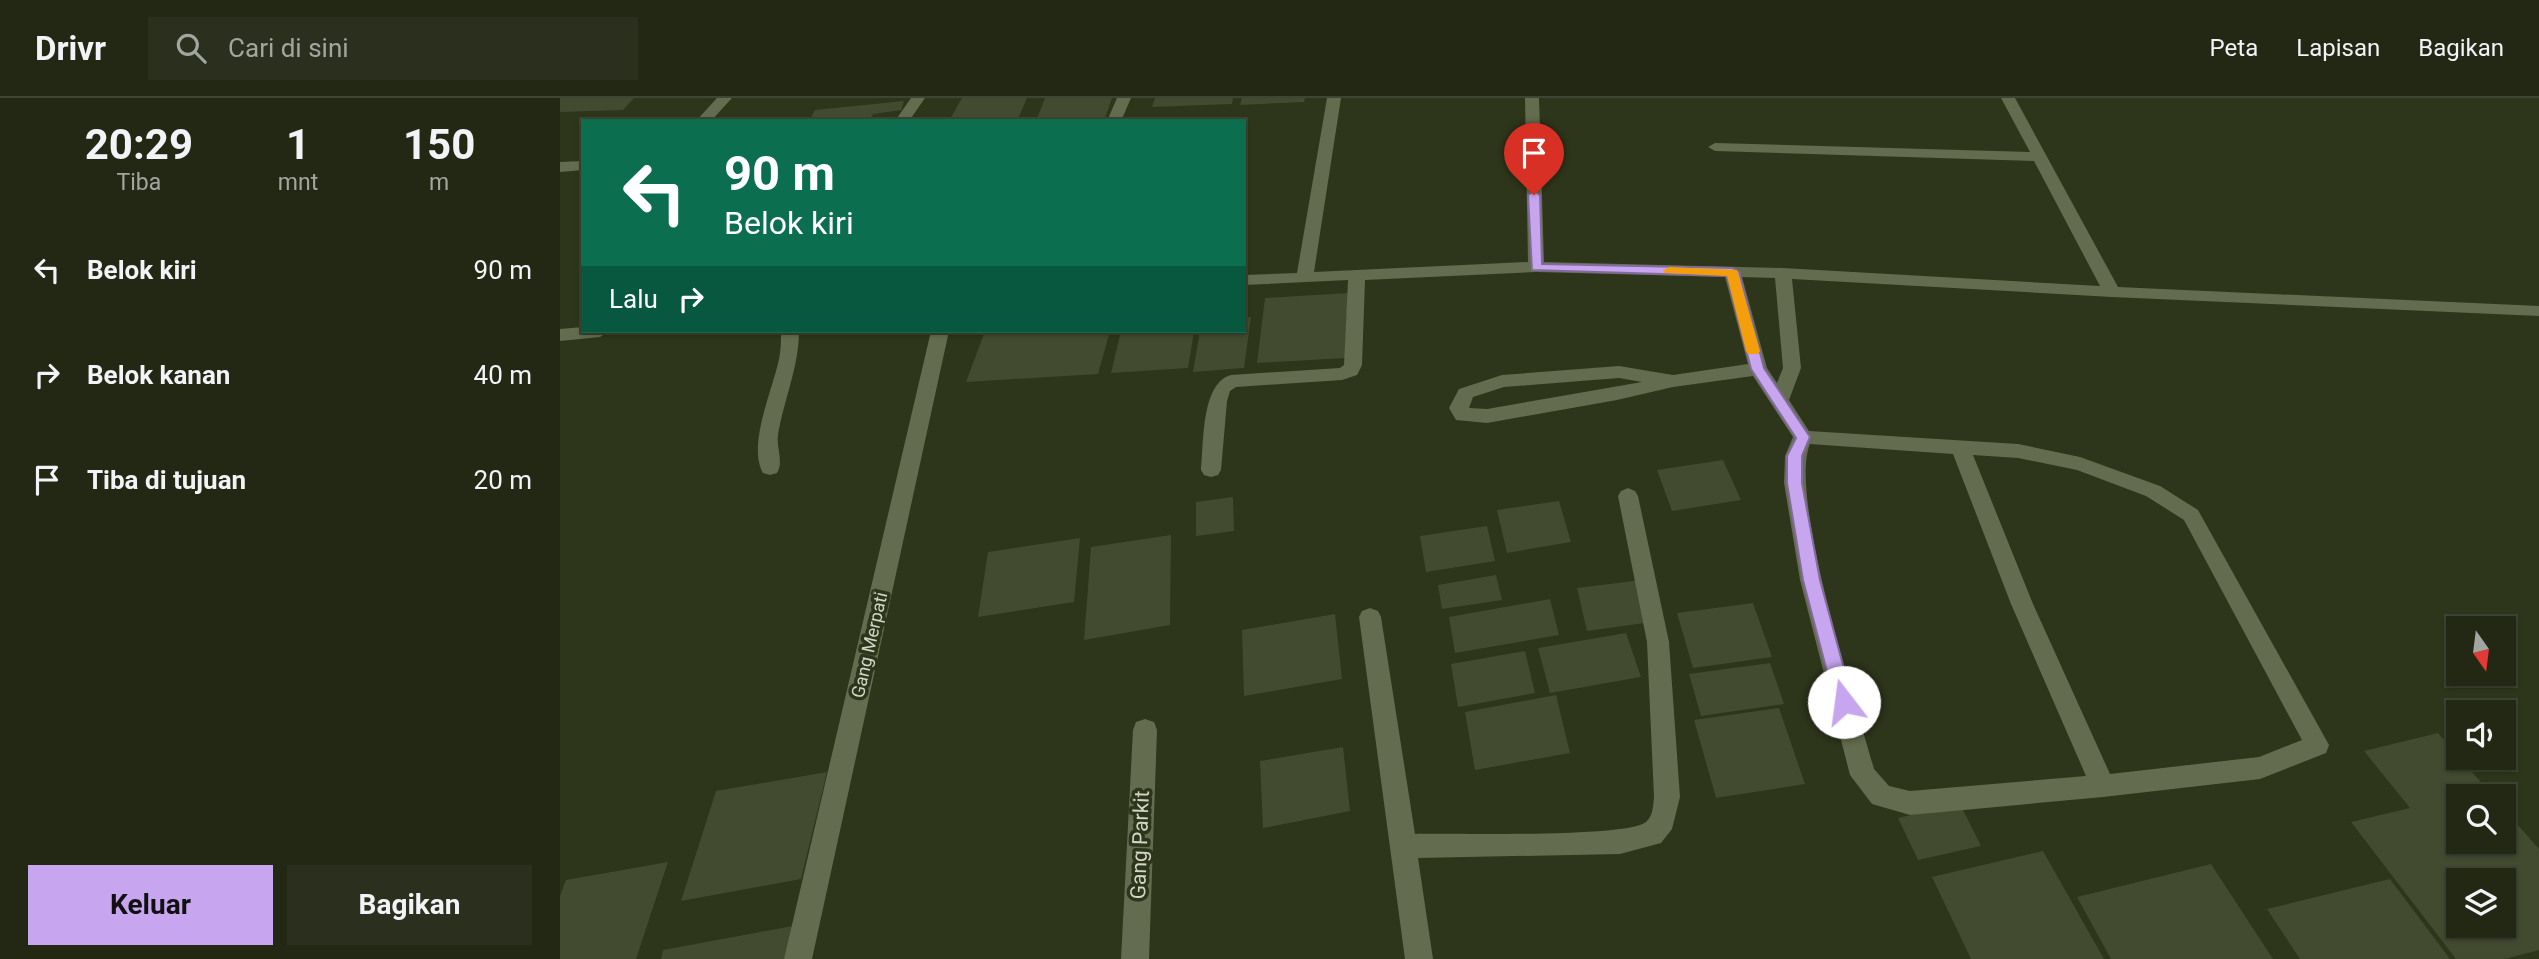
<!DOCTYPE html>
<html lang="id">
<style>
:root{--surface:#222814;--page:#2a301d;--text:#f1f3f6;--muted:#a2a6a0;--line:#3f4434;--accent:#c7a6ef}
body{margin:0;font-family:Roboto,sans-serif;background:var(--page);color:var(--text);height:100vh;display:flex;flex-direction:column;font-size:26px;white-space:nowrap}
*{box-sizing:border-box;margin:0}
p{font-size:23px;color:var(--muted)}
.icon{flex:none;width:38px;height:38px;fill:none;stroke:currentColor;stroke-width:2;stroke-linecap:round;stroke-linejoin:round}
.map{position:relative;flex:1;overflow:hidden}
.side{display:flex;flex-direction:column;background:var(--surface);width:560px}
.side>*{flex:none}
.top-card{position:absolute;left:21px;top:21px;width:665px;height:214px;border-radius:0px;box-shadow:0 2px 5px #0004,0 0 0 2px var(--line);background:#0b6e4f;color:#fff;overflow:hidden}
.needle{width:46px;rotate:166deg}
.controls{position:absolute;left:1886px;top:518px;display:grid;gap:14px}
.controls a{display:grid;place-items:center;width:70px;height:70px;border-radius:0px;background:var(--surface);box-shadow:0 2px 5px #0004,0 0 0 2px var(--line);font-size:35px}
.pin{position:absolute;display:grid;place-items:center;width:60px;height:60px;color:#fff;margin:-72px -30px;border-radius:50% 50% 50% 0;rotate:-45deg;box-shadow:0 0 7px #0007}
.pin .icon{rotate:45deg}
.me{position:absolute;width:77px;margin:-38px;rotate:345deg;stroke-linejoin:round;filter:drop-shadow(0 0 5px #0008)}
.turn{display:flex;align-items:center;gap:24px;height:147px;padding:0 28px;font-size:32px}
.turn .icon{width:91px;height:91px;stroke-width:2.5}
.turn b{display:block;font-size:49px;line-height:60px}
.then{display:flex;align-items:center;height:66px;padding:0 28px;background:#0003;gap:14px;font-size:26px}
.eta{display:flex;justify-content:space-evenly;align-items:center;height:119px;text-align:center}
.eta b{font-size:42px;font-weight:700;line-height:49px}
.primary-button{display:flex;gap:14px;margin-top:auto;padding:14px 28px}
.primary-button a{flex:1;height:80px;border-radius:0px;background:var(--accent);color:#111;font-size:28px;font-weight:700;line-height:80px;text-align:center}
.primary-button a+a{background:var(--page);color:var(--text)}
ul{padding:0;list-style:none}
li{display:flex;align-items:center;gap:21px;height:105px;padding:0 28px}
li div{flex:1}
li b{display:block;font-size:26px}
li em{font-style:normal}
header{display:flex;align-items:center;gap:42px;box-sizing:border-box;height:98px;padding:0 35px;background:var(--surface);border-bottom:2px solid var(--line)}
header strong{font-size:33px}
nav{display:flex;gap:38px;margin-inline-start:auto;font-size:24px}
.search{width:490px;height:63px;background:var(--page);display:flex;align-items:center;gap:18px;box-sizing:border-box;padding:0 24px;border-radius:0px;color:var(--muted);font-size:26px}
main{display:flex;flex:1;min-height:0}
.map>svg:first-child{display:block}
.building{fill:#424a2f;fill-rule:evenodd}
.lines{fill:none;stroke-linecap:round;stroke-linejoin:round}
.minor{fill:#646c4f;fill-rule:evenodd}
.route{fill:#c7a6ef;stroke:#816c9b;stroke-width:2}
.slow{fill:#f59e0b}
.labels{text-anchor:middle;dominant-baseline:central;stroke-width:7;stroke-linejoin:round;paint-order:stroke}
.street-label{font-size:18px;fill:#d1d6c6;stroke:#2d351a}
.near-street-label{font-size:21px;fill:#d1d6c6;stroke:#2d351a}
</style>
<header>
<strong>Drivr</strong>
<div class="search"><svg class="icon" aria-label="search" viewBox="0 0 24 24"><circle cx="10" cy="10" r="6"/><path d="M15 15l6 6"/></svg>Cari di sini</div>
<nav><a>Peta</a><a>Lapisan</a><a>Bagikan</a></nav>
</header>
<main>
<section class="side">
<div class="eta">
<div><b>20:29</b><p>Tiba</p></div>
<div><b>1</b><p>mnt</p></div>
<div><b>150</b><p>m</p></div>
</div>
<ul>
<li><svg class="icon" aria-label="left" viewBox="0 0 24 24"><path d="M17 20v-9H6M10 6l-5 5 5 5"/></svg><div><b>Belok kiri</b></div><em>90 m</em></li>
<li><svg class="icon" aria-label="right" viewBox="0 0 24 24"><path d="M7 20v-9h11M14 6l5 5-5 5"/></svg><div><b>Belok kanan</b></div><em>40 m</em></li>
<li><svg class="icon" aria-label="arrive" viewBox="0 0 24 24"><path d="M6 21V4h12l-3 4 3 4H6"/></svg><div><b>Tiba di tujuan</b></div><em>20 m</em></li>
</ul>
<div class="primary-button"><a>Keluar</a><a>Bagikan</a></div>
</section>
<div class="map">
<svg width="1979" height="861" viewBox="0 0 1979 861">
<rect width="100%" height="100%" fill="#2d351a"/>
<path class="building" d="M0,0H74L63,12L0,14Z
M402,0H467L457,23H389Z
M485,0H552L545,20L476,23Z
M595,0H673L672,6L592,9Z
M682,0H745L744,4L680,7Z
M344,3L341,12L313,16L309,23H249L255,12Z
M788,195L785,260L697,265L705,200Z
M691,219L684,270L633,274L640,233H684V220Z
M425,233H550L538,276L406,284Z
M561,233H634L628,270L551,275Z
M1163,362L1181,402L1112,413L1097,372Z
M673,399L674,433L636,438V404Z
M999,403L1011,444L947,455L937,412Z
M927,428L935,463L866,474L860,438Z
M611,437L610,527L524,542L531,449Z
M520,440L514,504L418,519L428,454Z
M936,477L942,502L882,511L878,487Z
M1081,482L1092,524L1027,533L1017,490Z
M990,501L999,537L895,555L889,519Z
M1193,505L1212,559L1133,570L1117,515Z
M775,516L782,581L684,598L682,532Z
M1066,535L1081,579L990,595L978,550Z
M965,553L975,595L898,609L891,566Z
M1210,565L1224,606L1141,618L1129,576Z
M996,597L1010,655L915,672L905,614Z
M1219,610L1245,686L1156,700L1134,622Z
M1878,635L1933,698H1899V744H1944V711L1979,751V852L1945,861H1896L1791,724L1850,710L1804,653ZM1899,782H1944V828H1899Z
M783,649L790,713L703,730L700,663Z
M267,674L241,781L121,803L156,693Z
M1400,706L1421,748L1358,762L1338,720Z
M1483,753L1544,861H1411L1372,779Z
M108,764L76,861H0V798L6,782Z
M1651,766L1713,861H1551L1517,799Z
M1830,781L1890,861H1740L1707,811Z
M238,827L230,861H101L103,852Z"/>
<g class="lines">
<path class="minor" d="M157,0H172L151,23H136Z
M351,0H365L349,23H335Z
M557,0H571L561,23H547Z
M767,0H781L754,174L968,164L965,0H979L984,164L1223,170L1540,188L1474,63L1155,53L1148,49L1155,45L1470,54L1441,0H1455L1558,189L1979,208V218L1552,199L1232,181L1241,270L1229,302L1249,333L1458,346L1520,359L1600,388L1638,412L1769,647L1766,655L1700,681L1543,699L1350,717L1312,706L1290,677L1240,482L1224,385L1225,358L1233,339L1193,278L1113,289L1057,302L927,325L896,322L889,310L899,291L942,277L1059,268L1113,277L1188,266L1165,179L976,174L805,182L802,267L797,277L782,282L676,289L670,293L667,303L661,372L658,377L651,379L644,377L641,372C644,345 641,285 671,277L780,270L784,267L788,182L684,187V177L737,175ZM1182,179L1215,180L1223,270L1217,285L1207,270ZM1059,280L1082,284L927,311L909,310L913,299L944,289ZM1250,346L1393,356L1451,506L1526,678L1350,693L1329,688L1314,671C1297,608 1228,399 1250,346ZM1413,357L1458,360L1517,372L1586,398L1624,422L1742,642L1699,659L1550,676L1473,506Z
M23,63V72L0,74V64Z
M23,229V233H49L40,239L0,243V231Z
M221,233H239C239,269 224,301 218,337C216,349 224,364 217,375L210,377L203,375C187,347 213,291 219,261C221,252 221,242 221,233Z
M371,233H389L252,861H224Z
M1068,390L1075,393L1078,398L1109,544L1120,699L1112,731L1101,745L1060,756L858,760L873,861H845L799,519L802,513L810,510L818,513L821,519L855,736C890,735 1067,740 1086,724C1093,718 1093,708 1094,699L1087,544L1058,398L1061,393Z
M585,621L594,624L597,632L589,861H561L573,632L576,624Z"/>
</g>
<path class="route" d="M974,93L980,97L982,166L1172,170L1179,174L1204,270L1250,339L1242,358V385L1260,482L1293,604L1290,609L1284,612L1277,609L1275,604L1243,482L1227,385V358L1236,340L1191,271L1167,178L972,172L968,97Z"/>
<path class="slow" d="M1109,169L1177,172L1200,253L1198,256H1188L1186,253L1167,178L1105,175L1103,173Z"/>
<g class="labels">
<g class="street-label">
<text transform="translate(309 547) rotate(-77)">Gang Merpati</text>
</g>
<g class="near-street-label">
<text transform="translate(580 747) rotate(-88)">Gang Parkit</text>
</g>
</g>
</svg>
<div class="controls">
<a><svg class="needle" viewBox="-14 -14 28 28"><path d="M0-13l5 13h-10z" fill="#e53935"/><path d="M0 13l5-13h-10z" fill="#a2a6a0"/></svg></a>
<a><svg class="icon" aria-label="sound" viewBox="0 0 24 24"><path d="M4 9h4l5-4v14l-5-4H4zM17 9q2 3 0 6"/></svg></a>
<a><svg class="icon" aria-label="search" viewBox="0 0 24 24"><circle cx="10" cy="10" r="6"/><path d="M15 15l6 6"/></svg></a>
<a><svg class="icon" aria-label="layers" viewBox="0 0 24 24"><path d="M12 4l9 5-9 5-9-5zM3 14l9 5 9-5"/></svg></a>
</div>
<div class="pin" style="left:974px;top:97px;background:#d93025"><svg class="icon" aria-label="arrive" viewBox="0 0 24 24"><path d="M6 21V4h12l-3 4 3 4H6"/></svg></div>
<svg class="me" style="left:1284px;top:604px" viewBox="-20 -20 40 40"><circle r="19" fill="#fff"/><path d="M0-13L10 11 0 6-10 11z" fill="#c7a6ef"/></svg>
<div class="top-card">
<div class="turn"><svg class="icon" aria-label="left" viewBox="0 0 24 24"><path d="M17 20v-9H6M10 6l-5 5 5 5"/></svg><div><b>90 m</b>Belok kiri</div></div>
<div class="then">Lalu<svg class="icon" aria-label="right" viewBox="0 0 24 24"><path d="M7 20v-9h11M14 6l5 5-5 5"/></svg></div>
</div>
</div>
</main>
